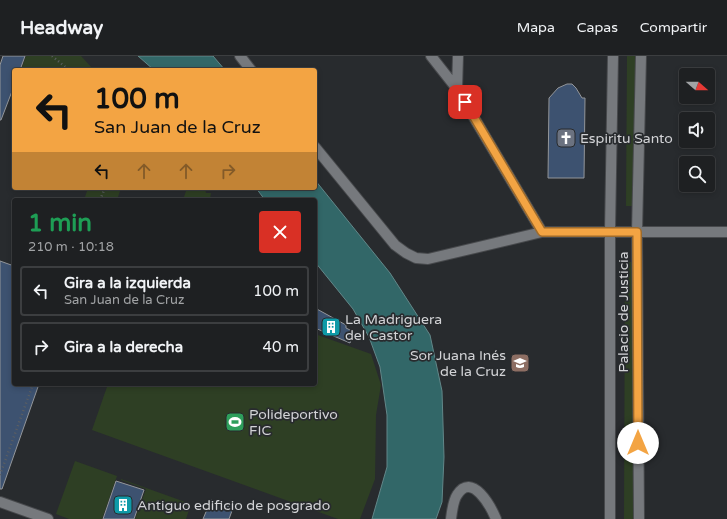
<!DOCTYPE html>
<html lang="es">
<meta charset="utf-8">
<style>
:root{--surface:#1e2022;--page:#26282a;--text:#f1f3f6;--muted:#a1a3a5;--line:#3c3e40}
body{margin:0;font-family:"Varela Round",sans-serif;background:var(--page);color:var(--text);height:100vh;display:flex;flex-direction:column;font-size:15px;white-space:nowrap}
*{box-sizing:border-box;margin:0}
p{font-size:13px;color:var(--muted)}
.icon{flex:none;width:22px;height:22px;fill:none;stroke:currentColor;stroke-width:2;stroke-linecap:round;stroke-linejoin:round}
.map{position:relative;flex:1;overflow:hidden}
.sheet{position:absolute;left:12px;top:142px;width:305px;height:188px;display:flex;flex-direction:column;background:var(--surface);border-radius:4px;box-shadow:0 2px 6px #0003,0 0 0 1px var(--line)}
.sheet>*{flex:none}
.hud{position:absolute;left:12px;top:12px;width:305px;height:122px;border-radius:4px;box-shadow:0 2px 6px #0003,0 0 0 1px var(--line);background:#f3a443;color:#111;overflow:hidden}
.needle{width:26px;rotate:110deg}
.tools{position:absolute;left:679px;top:12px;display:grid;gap:8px}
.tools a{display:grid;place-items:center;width:36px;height:36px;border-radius:4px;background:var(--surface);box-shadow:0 2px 6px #0003,0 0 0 1px var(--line);font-size:20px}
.pin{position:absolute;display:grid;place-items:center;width:34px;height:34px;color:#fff;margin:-17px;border-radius:8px;box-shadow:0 2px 6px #0006}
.me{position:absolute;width:44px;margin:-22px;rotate:0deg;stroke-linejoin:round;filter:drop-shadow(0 0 3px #0008)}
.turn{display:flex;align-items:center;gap:14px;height:84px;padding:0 16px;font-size:18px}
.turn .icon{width:52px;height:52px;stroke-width:2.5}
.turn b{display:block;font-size:28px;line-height:34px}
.lanes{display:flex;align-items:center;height:38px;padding:0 16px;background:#0003;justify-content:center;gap:20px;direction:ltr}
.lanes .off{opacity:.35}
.round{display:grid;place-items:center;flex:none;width:42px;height:42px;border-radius:4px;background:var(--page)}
.summary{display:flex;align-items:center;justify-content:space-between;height:68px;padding:0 16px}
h1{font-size:24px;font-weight:800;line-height:30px;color:#1e9e55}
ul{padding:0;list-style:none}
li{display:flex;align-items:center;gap:12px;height:50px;margin:0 8px 6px;padding:0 8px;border:2px solid var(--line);border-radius:4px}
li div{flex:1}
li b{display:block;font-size:15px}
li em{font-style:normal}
header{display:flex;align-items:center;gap:24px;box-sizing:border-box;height:56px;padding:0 20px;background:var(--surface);border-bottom:1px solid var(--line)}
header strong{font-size:19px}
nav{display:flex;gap:22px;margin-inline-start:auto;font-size:14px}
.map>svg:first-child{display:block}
.green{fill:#2e3f24}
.water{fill:#326768;stroke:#628789}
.building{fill:#3d5270;stroke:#93969a}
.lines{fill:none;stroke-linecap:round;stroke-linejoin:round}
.minor-casing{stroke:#47494c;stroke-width:12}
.path{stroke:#5c5f62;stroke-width:2.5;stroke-dasharray:1 3;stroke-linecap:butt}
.minor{stroke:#76797d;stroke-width:10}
.route-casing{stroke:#9e6b2c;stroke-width:10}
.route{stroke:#f3a443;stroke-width:7}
.labels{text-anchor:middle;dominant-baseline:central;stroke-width:3.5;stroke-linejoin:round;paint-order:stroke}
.poi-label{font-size:14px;fill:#d2d3d6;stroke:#282b2e;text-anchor:start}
.street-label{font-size:14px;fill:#d2d3d6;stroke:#282b2e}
</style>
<header>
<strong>Headway</strong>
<nav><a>Mapa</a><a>Capas</a><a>Compartir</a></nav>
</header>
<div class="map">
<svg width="727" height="463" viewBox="0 0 727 463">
<rect width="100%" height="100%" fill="#282b2e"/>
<path class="green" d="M26,0H81L94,14H21Z
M627,0H636L635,150H626Z
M88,132H121L117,144H84Z
M187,132H205L206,137H211L210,143L213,144H183Z
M625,206H635L633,463H624Z
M315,278L371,298L381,329L376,359L375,423L360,463H338L92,374L108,328H315Z
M75,405L117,420L102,463H69L56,458Z
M121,423L191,448L186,463H135L146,433L121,424Z"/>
<path class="water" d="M138,0H213L225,14H154Z
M315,124L390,217L430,279L442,335L444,401L442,446L436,463H372L387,411V359L380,311L369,281L353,253L315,206V144H265L256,132H315Z"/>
<path class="building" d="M3,0H25L20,14H14V30L1,64H0V9Z
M567,28H572L576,32L582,42H585L584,122H548L549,42L558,32Z
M0,205L14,210V328H39L2,433H0Z
M315,252L346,269V272L354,276L350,287L315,272Z
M116,425L144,434L134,463H103Z
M211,444L233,452L229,463H203Z"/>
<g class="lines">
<g class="minor-casing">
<path id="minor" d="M240,0L251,14
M431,0L457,33L542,176
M457,33L458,0
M315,91L395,189L406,197L416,202L428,203L542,176H727
M0,446L48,463
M451,463C452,455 453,445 457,439C472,415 491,451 496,463
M610,463V175L613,0
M639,463L637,176L641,0"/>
</g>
<path class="path" d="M52,0L69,14
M100,144L105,132
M0,419L33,328"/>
<use href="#minor" class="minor"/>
</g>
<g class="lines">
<g class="route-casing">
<path id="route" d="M465,46L542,176H637L638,387"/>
</g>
<use href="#route" class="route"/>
</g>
<defs>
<g id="church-square" transform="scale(1)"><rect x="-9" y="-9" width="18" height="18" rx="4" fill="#6b7280" stroke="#282b2e"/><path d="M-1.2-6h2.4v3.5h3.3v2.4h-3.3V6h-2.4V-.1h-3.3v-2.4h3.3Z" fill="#fff"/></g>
<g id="building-square" transform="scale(1)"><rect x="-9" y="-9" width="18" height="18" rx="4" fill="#0f9aa8" stroke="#282b2e"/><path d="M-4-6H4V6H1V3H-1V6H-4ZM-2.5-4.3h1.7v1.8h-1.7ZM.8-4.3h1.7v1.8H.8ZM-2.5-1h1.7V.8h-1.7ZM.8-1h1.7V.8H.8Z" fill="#fff"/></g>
<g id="school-square" transform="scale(1)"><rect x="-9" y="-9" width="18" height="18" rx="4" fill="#8d6e63" stroke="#282b2e"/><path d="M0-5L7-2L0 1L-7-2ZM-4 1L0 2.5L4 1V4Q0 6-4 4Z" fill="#fff"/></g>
<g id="stadium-square" transform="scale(1)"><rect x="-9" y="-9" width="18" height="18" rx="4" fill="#2e9e5b" stroke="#282b2e"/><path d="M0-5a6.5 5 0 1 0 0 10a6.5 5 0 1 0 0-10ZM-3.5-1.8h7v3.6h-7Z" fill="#fff"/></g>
</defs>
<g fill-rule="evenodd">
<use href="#church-square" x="566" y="82"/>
<use href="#building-square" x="331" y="271"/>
<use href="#school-square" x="520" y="307"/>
<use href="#stadium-square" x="235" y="366"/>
<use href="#building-square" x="123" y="449"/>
</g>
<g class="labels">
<g class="poi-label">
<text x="580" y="82">Espiritu Santo</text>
<text x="345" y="263">La Madriguera<tspan x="345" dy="16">del Castor</tspan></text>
<text x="506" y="299" text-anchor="end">Sor Juana Inés<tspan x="506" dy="16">de la Cruz</tspan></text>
<text x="249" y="358">Polideportivo<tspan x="249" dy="16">FIC</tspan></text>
<text x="137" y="449">Antiguo edificio de posgrado</text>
</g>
<g class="street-label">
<text transform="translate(623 256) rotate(-90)">Palacio de Justicia</text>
</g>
</g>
</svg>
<div class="tools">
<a><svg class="needle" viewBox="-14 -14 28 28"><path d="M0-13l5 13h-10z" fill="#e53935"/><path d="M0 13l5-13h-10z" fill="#a1a3a5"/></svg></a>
<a><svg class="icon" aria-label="sound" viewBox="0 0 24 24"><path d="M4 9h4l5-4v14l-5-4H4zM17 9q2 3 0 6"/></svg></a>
<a><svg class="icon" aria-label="search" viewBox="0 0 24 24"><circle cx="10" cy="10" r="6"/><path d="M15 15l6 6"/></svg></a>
</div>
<div class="pin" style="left:465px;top:46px;background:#d93025"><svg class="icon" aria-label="arrive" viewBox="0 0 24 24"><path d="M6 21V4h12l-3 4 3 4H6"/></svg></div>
<svg class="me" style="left:638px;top:387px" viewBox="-20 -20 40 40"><circle r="19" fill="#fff"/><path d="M0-13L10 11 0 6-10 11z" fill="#f3a443"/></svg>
<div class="hud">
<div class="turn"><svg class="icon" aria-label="left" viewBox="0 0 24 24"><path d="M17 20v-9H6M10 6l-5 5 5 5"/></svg><div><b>100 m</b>San Juan de la Cruz</div></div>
<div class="lanes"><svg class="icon" aria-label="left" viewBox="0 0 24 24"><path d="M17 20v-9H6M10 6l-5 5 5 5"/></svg><svg class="icon off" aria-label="ahead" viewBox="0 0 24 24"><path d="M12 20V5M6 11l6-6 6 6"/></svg><svg class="icon off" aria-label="ahead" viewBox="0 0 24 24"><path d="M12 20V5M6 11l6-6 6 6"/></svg><svg class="icon off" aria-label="right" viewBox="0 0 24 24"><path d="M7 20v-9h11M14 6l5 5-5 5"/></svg></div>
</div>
<section class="sheet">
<div class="summary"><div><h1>1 min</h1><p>210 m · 10:18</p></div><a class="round" style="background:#d93025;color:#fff"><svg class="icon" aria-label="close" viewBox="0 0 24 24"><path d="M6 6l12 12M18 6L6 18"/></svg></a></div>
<ul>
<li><svg class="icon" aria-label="left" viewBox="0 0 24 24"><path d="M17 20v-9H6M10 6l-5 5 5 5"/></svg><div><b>Gira a la izquierda</b><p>San Juan de la Cruz</p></div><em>100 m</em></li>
<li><svg class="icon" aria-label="right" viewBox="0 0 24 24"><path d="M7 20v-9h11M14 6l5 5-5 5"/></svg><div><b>Gira a la derecha</b></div><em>40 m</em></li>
</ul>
</section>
</div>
